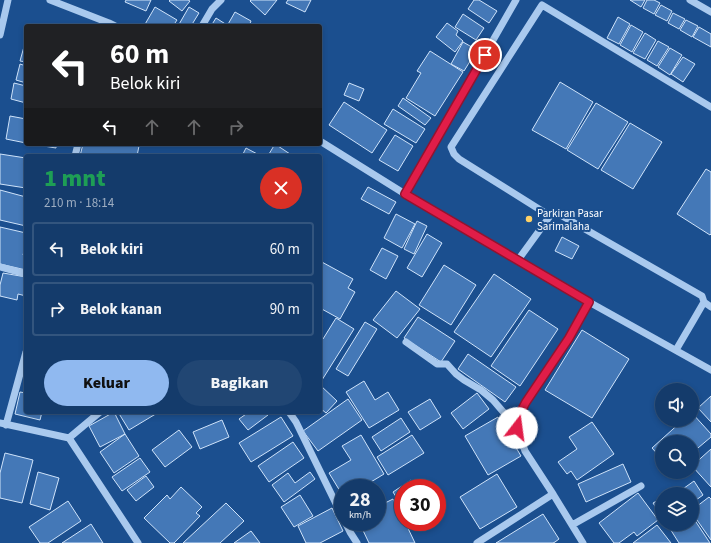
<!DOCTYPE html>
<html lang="id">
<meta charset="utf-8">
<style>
:root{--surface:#143b6b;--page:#214673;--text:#f1f3f6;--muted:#9dadc1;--line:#33557e;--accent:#90b9f0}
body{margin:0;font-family:"Source Sans 3",sans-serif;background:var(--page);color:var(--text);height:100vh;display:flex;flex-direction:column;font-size:15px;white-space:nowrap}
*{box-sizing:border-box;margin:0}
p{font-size:13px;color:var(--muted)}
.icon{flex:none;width:22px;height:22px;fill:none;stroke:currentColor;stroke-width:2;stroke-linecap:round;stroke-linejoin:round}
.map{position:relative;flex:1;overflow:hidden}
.side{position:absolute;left:24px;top:154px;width:298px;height:260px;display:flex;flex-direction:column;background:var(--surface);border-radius:4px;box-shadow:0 2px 6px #0003,0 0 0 1px var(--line)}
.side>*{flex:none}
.banner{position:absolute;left:24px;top:24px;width:298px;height:122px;border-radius:4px;box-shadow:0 2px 6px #0003,0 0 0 1px var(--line);background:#202124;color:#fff;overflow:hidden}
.tools{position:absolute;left:655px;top:383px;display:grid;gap:8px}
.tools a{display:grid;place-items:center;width:44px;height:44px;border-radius:50%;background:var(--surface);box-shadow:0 2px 6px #0003,0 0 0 1px var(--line);font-size:20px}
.speed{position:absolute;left:334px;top:479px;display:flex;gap:8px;font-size:20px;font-weight:700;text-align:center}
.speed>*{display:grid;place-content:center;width:52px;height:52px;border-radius:50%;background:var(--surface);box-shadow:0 2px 6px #0003,0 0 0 1px var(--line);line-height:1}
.speed small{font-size:10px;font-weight:400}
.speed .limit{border:6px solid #d22;background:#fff;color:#111}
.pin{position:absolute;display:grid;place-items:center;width:34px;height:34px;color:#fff;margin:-17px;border:2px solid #fff;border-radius:50%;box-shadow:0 1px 4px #0007}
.me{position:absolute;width:44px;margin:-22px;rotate:15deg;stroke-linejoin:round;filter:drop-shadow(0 0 3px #0008)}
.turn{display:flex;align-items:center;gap:14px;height:84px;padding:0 20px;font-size:18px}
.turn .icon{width:52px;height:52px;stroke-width:2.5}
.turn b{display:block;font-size:28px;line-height:34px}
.lanes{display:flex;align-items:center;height:38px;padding:0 20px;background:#0003;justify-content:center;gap:20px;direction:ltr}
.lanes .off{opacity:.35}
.round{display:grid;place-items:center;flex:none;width:42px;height:42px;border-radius:21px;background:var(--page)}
.overview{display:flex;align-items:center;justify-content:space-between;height:68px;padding:0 20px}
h1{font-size:24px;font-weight:800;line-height:30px;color:#1e9e55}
.action{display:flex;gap:8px;margin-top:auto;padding:8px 20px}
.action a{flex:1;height:46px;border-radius:24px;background:var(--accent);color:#111;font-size:16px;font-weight:800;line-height:46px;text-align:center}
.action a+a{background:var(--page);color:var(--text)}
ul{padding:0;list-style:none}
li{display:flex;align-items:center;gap:12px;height:54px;margin:0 8px 6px;padding:0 12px;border:2px solid var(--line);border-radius:4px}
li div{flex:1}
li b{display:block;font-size:15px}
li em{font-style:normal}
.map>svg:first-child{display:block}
.building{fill:#4478b7;stroke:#cfe3fa}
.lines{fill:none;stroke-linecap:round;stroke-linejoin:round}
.minor{stroke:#a9c9ee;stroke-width:7}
.route-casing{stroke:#92132f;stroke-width:10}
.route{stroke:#e11d48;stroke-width:7}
.poi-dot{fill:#ffd166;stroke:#1b4f8f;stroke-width:1.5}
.labels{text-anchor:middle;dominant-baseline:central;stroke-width:4;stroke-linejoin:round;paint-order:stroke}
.poi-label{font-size:11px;fill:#fff;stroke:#1b4f8f;text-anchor:start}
</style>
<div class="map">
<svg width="711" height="543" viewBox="0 0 711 543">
<rect width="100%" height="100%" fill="#1b4f8f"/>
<path class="building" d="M126,0H151L146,11L125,2Z
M170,0H188L190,1L182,11L169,1Z
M251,0H277L265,15L250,1Z
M288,0H311L305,12L286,3Z
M474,0H479L497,11L489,23L468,9Z
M630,0H645L641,7Z
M647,0H654L660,3L654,14L643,8Z
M661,5L672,11L667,21L655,15Z
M155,7L177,20L173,26H144Z
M189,7L199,13L191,26H178Z
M235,12L251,21L249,26H227Z
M673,13L685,19L679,29L668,23Z
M463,14L484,28L476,40L455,27Z
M618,17L630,24L619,44L607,38Z
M216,18L227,25L226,26H211Z
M686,20L698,26L692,37L680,30Z
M447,23L458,31L456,35L463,41L455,52L436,37Z
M631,25L643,32L632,52L620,45Z
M699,27L711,34V47L693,37Z
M645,33L656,40L645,59L633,53Z
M658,41L669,47L657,66L647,60Z
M463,42L477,50L464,71L451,64Z
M25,43H26V62L20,61Z
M670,48L682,55L670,75L658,67Z
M430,51L463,72L435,116L406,98L421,73L417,71Z
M683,57L695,64L683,82L671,74Z
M20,64L26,66V83L16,80Z
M560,82L593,102L566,149L532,130Z
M14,83L26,86V103L11,99Z
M349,83L364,89L359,101L344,95Z
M403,98L431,118L425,125L398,106Z
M344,102L387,130L372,153L329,125Z
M596,103L628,122L598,169L567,150Z
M393,109L425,129L416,143L384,124Z
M10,116L26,119V143L6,139Z
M630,123L662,142L633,189L601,170Z
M395,135L413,146L398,171L379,160Z
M31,144H56V148Z
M83,144H131L139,146L137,156H80Z
M275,144L293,156H273L269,154Z
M246,148L261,156H242Z
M0,154L26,158V188L0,184Z
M706,169L711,172V234L710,235L677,214Z
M368,187L396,202L389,214L361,199Z
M0,190L26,197V226L0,220Z
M396,214L415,224L402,248L384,238Z
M417,221L427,226L414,254L404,249Z
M0,227L26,233V244L23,255L26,256V270L0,264Z
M427,234L442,243L422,277L407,268Z
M562,237L579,246L572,259L555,251Z
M382,248L398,256L386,279L370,270Z
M320,261L353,279L348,288L355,292L340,319L320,308Z
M444,265L476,285L451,325L419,305Z
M3,273L26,277V296L18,294L17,300L0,296V285Z
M494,274L531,299L491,357L454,332Z
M396,291L420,309L397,338L373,320Z
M529,310L558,329L520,386L491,366Z
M418,317L455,341L441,362L404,338Z
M336,318L354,329L322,380L320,378V337L323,339Z
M365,322L377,329L348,376L336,369Z
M582,330L629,359L592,418L545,390Z
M468,354L516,387L505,402L458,369Z
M364,381L375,400L388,392L399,410L369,428L346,392Z
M320,385L337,401L326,413L320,408Z
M20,392L26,393V412H42L40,420L15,414Z
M477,393L489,409L463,429L451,413Z
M711,396V422L698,408Z
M348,399L362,420L318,451L303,431Z
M430,399L441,417L420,430L408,412Z
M114,412L125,434L100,447L89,426Z
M118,412H159L129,430Z
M249,412H266L268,415L248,430L239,419Z
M692,413L711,434V437L692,453V442H662V459L652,448L683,420H692Z
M281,417L293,436L251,462L239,443Z
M498,417L521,456L488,475L465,436Z
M401,418L410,432L381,451L372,437Z
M222,420L229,437L200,449L193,432Z
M592,422L614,454L577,480L571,471L567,474L558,462L577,449L569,437Z
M179,430L192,447L165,467L152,450Z
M125,434L139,456L114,473L100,452Z
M361,435L384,474L361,488H343V496L329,473L351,460L342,446Z
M412,435L424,453L388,475L377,457Z
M293,442L304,458L269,482L258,466Z
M711,449V487L692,466Z
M5,453L33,460L22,503L0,498V473Z
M140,458L150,472L122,491L112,477Z
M623,464L631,482L586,502L578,484Z
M38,472L59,478L50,510L30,504Z
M310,472L315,479L284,502L272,485L288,473L295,483Z
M497,474L517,507L480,529L460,497Z
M146,476L154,487L136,501L127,490Z
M411,480L415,488H403V508L393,492Z
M694,481L703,495L692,503V494H682L680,491Z
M181,487L202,507L196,513L200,516L174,543H170L144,518L167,495L170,499Z
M377,491L383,504L393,499L403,519V522H405L415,543H369L359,522H377Z
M638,493L658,520L637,536L634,532L619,543H614L599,523Z
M300,495L313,516L294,527L281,507Z
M709,497L711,499V540L692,513V510Z
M662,498V517L653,503Z
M68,501L81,521L48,543H40L29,527Z
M226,503L244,521L220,543H183Z
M332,508L343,531L320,543H306L298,526Z
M543,514L559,539L555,542L553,543H496Z
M692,516L710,543H679L667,524H692Z
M91,524L103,543H62Z
M657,525L671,543H633Z
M251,531L260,543H234Z"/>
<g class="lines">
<path class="minor" d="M50,0L109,23L115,26
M690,0L711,12
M202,26L212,9L221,0
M0,35L8,0
M320,141L405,194L589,302L711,370
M75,156L78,144
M405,194L516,0
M550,216L459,159L454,154L451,147L542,5L711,107
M518,260L550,216L557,213L702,296L704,302L693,321L676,350
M0,267L26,274
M704,302L711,307
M406,342L437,364H447L456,374L464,380L481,390L493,400L517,428
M289,412L296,422L343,518
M0,423L69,438L138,543
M6,425L26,352
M69,438L100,412
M345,522L350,532L357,543
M572,525L641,486
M477,543L553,494
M583,543L553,494L525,451L517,428L519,415L526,401L569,339L589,302"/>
</g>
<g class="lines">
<g class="route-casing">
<path id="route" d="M485,55L405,194L589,302L569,338L526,402L519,415L517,428"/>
</g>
<use href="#route" class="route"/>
</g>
<circle class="poi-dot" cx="529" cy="219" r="4"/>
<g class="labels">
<g class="poi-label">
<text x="537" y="213">Parkiran Pasar<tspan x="537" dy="13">Sarimalaha</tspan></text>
</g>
</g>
</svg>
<div class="tools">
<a><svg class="icon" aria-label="sound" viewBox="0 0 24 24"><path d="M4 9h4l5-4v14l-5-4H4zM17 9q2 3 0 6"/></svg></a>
<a><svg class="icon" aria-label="search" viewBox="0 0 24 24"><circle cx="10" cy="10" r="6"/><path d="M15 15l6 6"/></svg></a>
<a><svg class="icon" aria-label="layers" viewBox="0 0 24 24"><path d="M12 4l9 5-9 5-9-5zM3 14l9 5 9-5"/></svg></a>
</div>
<div class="speed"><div>28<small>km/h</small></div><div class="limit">30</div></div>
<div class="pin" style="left:485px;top:55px;background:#d93025"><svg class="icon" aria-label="arrive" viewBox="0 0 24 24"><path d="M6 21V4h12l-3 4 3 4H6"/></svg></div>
<svg class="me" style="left:517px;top:428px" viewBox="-20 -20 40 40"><circle r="19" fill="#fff"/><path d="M0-13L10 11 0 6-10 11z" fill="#e11d48"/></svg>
<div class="banner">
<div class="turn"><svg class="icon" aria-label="left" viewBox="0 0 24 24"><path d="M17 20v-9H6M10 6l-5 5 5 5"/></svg><div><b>60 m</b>Belok kiri</div></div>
<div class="lanes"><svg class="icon" aria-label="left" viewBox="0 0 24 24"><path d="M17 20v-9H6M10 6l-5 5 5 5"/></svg><svg class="icon off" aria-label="ahead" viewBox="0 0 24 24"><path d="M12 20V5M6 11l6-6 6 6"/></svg><svg class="icon off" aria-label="ahead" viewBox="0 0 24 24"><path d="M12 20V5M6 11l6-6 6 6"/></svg><svg class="icon off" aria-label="right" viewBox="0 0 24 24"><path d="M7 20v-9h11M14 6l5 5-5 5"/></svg></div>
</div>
<section class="side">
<div class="overview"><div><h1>1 mnt</h1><p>210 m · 18:14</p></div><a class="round" style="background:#d93025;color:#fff"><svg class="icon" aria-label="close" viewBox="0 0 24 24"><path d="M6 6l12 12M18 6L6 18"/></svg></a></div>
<ul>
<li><svg class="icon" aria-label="left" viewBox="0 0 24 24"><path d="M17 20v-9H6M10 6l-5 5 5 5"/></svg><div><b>Belok kiri</b></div><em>60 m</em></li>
<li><svg class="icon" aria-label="right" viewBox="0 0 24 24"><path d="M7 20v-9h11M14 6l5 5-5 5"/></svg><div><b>Belok kanan</b></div><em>90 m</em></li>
</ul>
<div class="action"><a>Keluar</a><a>Bagikan</a></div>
</section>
</div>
